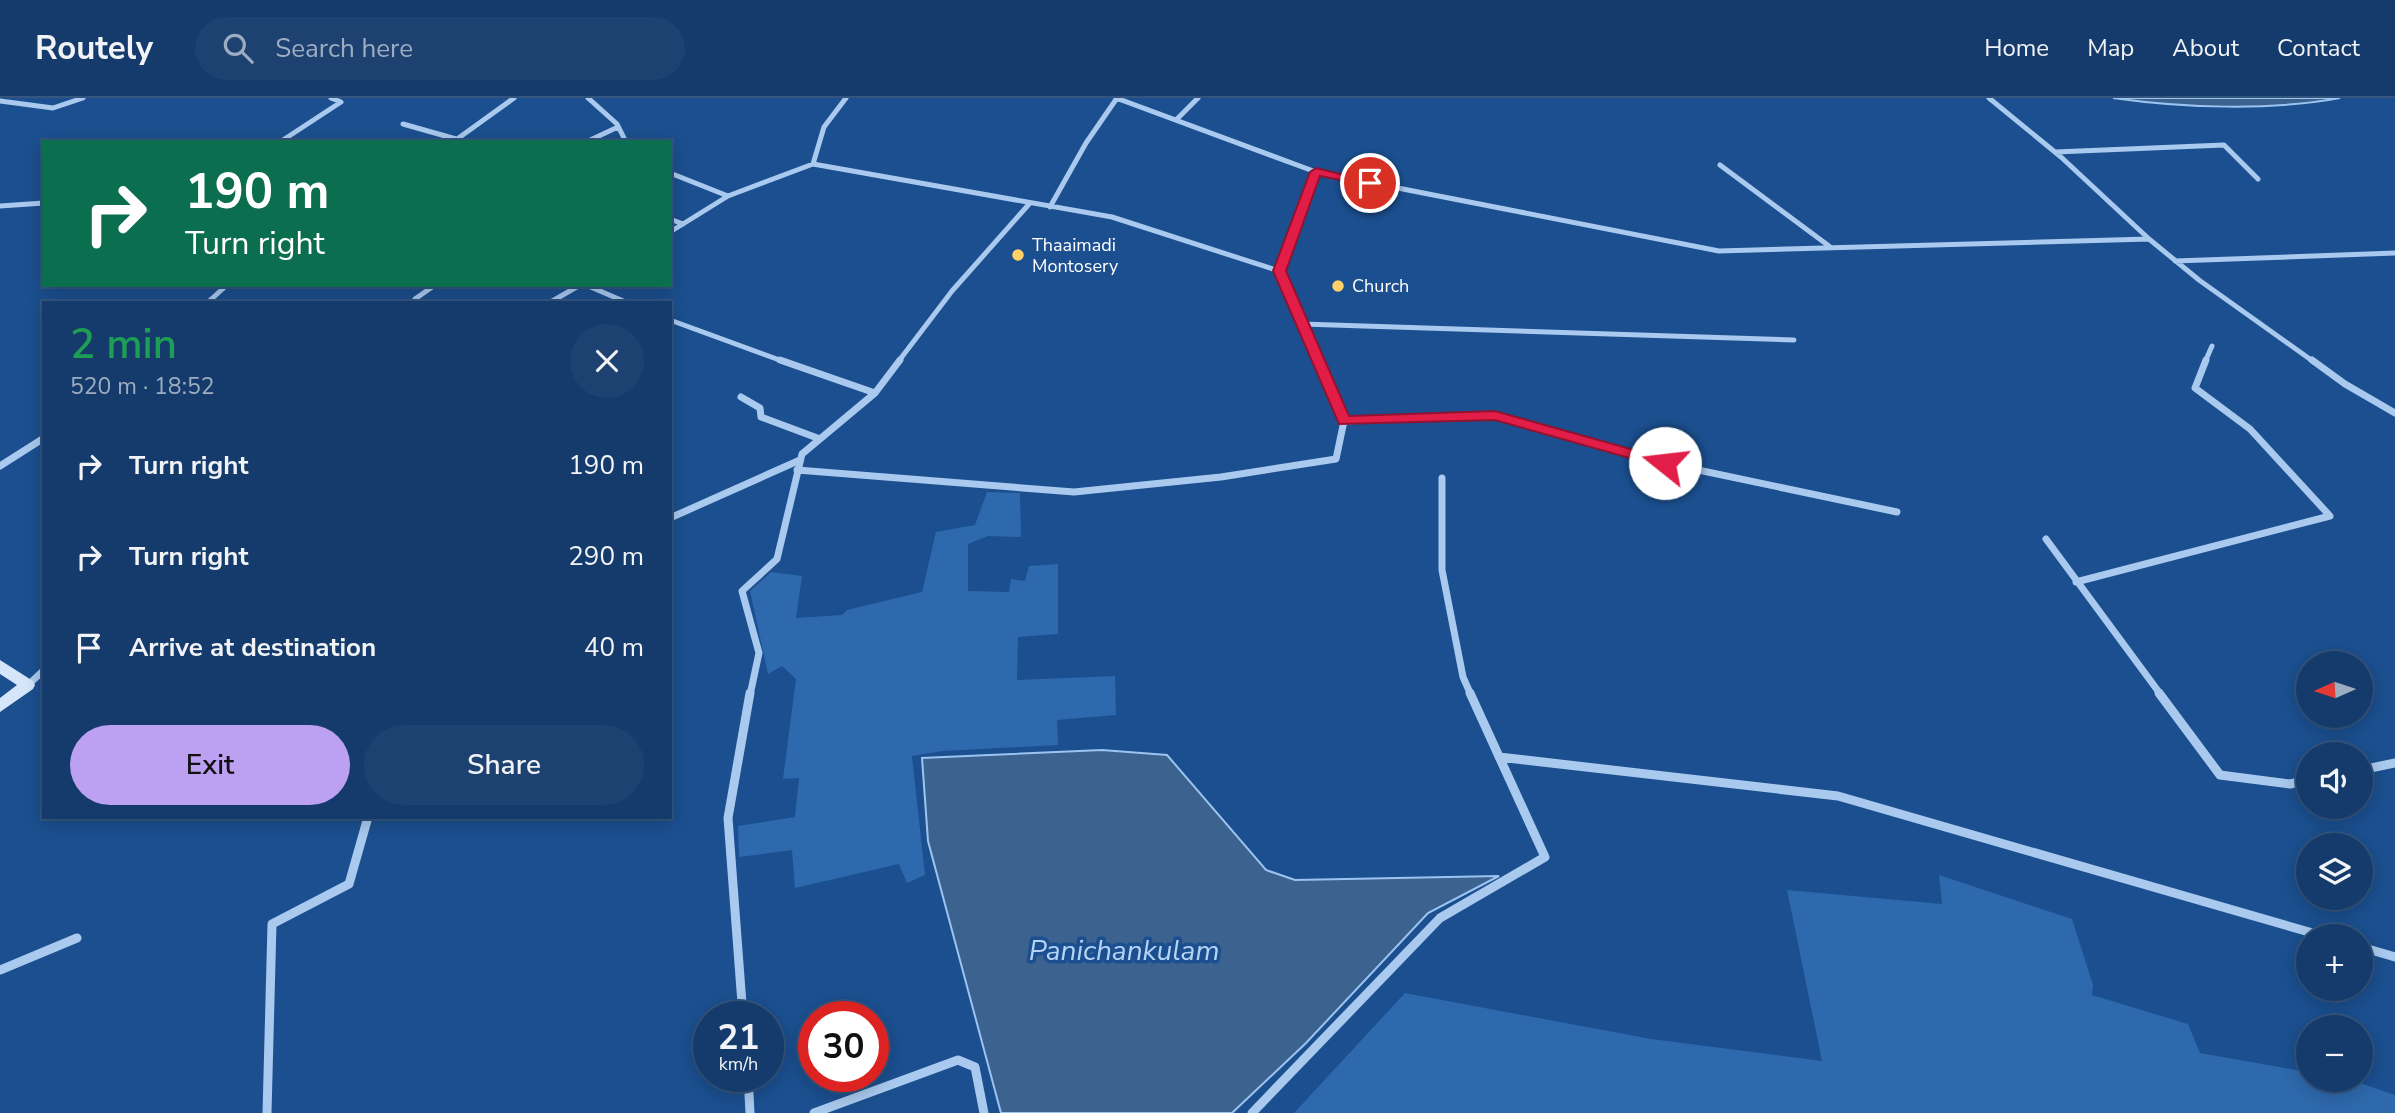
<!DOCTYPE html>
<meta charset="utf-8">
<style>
:root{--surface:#143b6b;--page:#1d4271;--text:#f1f3f6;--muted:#9dadc1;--line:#33557e;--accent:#bca0f2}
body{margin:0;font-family:"Nunito Sans",sans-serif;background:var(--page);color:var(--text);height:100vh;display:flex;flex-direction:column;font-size:26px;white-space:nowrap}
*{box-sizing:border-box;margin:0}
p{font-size:23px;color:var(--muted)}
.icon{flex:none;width:38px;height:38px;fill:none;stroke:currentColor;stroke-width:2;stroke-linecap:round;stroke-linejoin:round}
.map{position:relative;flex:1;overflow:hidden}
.sheet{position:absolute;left:42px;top:203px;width:630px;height:518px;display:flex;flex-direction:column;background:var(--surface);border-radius:0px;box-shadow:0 4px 18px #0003,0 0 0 2px var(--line)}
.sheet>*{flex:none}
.guide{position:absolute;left:42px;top:42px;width:630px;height:147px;border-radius:0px;box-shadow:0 4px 18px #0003,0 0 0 2px var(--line);background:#0b6e4f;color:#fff;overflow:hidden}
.needle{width:46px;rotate:267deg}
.buttons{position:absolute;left:2296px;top:553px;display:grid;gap:14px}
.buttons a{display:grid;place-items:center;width:77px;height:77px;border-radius:50%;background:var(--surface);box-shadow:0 4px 18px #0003,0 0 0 2px var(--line);font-size:35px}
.speed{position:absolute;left:693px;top:903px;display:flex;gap:14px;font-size:35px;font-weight:700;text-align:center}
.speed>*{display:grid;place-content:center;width:91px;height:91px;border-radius:50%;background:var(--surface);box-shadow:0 4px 18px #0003,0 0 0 2px var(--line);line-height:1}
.speed small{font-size:18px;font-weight:400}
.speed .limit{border:10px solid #d22;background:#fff;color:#111}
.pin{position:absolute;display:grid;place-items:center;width:60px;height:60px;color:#fff;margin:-30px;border:4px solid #fff;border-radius:50%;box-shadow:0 2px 7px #0007}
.me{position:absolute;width:77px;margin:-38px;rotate:286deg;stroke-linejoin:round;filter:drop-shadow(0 0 5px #0008)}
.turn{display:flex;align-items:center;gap:24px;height:147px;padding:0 28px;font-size:32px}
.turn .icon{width:91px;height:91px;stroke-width:2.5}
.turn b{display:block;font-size:49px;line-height:60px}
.round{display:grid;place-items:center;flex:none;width:74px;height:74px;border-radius:37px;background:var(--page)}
.overview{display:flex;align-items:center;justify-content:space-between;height:119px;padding:0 28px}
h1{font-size:42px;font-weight:600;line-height:52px;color:#1e9e55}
.button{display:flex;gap:14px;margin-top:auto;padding:14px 28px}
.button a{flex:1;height:80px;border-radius:42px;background:var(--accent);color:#111;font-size:28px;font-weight:600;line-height:80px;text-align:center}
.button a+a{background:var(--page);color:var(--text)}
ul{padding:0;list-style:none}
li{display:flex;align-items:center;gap:21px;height:91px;padding:0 28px}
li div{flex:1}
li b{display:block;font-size:26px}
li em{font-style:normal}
header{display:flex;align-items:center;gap:42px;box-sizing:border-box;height:98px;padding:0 35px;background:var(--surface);border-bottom:2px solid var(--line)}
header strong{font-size:33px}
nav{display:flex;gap:38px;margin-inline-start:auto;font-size:24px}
.search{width:490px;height:63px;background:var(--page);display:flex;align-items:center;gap:18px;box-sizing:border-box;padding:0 24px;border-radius:38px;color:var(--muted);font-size:26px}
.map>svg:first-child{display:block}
.green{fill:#2e69ad}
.water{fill:#3c6290;stroke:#9cc4f0;stroke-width:2}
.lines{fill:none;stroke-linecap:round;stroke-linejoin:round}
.street-far2{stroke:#a9c9ee;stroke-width:5}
.street-far1{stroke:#a9c9ee;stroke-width:7}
.street{stroke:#a9c9ee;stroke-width:9}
.secondary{fill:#d6e6fa;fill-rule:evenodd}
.route{fill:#e11d48;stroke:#92132f;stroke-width:2}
.poi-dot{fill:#ffd166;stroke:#1b4f8f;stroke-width:2.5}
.labels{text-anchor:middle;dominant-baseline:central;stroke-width:7;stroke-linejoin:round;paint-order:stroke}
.far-poi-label{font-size:18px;fill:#fff;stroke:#1b4f8f;text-anchor:start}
.near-water-label{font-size:28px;font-style:italic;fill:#b5d3f5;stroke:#1b4f8f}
</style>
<header>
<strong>Routely</strong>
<div class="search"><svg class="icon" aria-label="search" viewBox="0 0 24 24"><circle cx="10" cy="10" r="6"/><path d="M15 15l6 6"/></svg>Search here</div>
<nav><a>Home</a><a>Map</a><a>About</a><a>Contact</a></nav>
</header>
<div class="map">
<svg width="2395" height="1015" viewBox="0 0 2395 1015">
<rect width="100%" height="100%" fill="#1b4f8f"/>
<path class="green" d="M987,394L1020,395L1021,439L988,438L968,446V493L1009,494L1011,481L1025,483L1029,468L1058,466V536L1018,539L1017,582L1115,578L1116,617L1057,622L1058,647L943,653L912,658L925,777L907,785L899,766L795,790L792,752L739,759L738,728L795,719L799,680L783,681L796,581L782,568L768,576L750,493L771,474L802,478L796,520L842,517L847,512L922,494L936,434L975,427Z
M1939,777L2072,821L2093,887L2092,897L2188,926L2200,955L2308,974V982H2351L2395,997V1015H1294L1405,895L1651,941L1822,963L1787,792L1942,806Z"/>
<path class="water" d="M2113,0H2340C2270,13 2183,10 2113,0Z
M1102,652L1167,657L1266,772L1295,782L1499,778L1428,815L1306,945L1232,1015H1001L928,743L922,660Z"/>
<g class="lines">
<path class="street-far2" d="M588,0L617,26L626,44
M1116,0L1316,74
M1989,0L2061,59L2149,141L2199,182L2314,264
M0,3L53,10L83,0
M1176,22L1198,0
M403,26L456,41
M280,44L341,4L331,0
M453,44L514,0
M586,44L618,29
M2055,54L2224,47L2258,81
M813,66L824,29L846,0
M1720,67L1829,148
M670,75L728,98L670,134
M728,98L813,66L1112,119L1279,173
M0,108L44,105
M1050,109L1086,45L1117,0
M670,121L683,126
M2175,163L2395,155
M586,187L628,205
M415,201L435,187
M207,205L227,187
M549,205L580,187
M670,222L785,264
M1302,226L1794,242
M898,264L952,193L1030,105
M1319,264L1279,173L1316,74L1719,153L2149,141
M2205,264L2212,248"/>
<path class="street-far1" d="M780,262L875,295
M1318,262L1344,323L1495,317L1665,365L1897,414
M2312,262L2345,286L2395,315
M741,299L760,310L761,319L820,341
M0,368L44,340
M797,372L1074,394L1221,379L1336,361L1344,323
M1442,380V472L1463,579L1471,597
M670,420L800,362
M2046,441L2161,597
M2076,484L2330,418L2250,331L2195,290L2206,262
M28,587L44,572
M750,597L759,555L742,493L777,461L802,356L875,295L900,262"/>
<path class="street" d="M2159,595L2220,677L2290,686L2308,682
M1499,659L1838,698L2323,838
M2361,672L2395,665
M2361,849L2395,859
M0,872L77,840
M743,919L728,720L750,595
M748,978L750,1015
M267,1015L272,826L349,786L368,719
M814,1015L958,962L975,969L984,1015
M1252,1015L1440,820L1545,759L1470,595"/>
<path class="secondary" d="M0,562L33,583L35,587L33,591L0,614V600L17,587L0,576Z"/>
</g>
<path class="route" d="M1316,70L1376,85L1370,88L1320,78L1286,173L1349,318L1495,313L1670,362L1672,365L1670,369L1665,370L1495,322L1339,326L1273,173L1310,74Z"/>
<g class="poi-dot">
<circle cx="1018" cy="157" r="7"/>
<circle cx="1338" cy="188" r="7"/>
</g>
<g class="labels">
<g class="far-poi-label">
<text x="1032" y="147">Thaaimadi<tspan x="1032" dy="21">Montosery</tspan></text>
<text x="1352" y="188">Church</text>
</g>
<g class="near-water-label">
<text x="1124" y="853">Panichankulam</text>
</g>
</g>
</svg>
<div class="buttons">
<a><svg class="needle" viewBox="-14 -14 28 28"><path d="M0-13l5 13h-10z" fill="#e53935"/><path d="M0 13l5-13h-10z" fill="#9dadc1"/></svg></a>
<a><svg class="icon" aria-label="sound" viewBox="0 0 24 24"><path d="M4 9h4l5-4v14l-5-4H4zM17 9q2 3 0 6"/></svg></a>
<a><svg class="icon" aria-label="layers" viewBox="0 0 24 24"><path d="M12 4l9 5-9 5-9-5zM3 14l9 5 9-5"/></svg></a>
<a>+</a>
<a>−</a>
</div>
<div class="speed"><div>21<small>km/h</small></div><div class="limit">30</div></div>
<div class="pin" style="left:1370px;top:85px;background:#d93025"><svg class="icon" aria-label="arrive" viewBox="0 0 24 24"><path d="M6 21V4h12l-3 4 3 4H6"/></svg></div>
<svg class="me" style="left:1665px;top:365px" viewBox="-20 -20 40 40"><circle r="19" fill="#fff"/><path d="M0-13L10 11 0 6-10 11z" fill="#e11d48"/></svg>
<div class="guide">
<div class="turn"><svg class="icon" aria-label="right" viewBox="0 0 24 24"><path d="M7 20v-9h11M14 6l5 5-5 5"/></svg><div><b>190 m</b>Turn right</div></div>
</div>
<section class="sheet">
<div class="overview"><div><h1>2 min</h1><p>520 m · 18:52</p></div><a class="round"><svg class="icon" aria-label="close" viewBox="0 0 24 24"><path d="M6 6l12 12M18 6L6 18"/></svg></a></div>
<ul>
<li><svg class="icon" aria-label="right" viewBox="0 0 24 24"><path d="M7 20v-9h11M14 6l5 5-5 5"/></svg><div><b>Turn right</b></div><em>190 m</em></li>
<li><svg class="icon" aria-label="right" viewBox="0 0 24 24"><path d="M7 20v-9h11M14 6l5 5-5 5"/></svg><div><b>Turn right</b></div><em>290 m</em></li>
<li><svg class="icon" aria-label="arrive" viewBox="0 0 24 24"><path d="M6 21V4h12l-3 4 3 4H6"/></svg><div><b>Arrive at destination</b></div><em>40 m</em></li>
</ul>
<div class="button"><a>Exit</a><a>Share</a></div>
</section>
</div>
